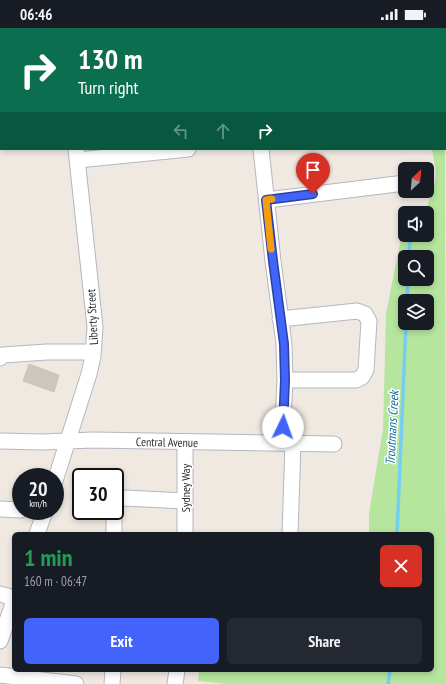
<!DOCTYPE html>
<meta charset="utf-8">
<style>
:root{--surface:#171b24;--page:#242831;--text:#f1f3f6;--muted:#9ea1a6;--accent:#4264fb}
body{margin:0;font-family:"PT Sans Narrow",sans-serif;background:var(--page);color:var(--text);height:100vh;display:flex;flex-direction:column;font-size:15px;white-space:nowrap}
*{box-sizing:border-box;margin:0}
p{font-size:13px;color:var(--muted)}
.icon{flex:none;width:22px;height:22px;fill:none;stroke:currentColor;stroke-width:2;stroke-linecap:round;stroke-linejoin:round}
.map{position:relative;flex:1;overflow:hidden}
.side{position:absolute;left:12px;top:504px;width:422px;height:140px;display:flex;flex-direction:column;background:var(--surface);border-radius:6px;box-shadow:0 2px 6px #0003}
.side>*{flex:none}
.hud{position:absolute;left:0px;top:0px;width:446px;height:122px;box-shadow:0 2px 6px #0003;background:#0b6e4f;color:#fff;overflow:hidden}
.needle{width:26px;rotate:26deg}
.buttons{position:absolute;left:398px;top:134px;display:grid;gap:8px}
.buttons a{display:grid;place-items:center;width:36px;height:36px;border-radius:6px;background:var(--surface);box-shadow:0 2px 6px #0003;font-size:20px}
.speed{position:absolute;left:12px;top:440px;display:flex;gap:8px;font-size:20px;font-weight:700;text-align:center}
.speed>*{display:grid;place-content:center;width:52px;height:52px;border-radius:50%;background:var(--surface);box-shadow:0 2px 6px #0003;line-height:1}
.speed small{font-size:10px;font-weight:400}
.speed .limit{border:2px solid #111;border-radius:6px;background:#fff;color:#111}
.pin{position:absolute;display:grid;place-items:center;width:34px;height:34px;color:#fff;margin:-41px -17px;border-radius:50% 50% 50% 0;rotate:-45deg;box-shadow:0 0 4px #0007}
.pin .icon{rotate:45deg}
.me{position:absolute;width:44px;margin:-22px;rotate:3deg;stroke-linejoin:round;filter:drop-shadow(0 0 3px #0008)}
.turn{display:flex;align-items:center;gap:14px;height:84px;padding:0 12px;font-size:18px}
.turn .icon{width:52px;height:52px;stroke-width:2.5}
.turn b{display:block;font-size:28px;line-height:34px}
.lanes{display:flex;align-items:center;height:38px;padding:0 12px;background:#0003;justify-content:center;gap:20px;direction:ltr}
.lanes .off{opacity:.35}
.round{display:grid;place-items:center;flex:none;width:42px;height:42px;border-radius:6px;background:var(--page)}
.head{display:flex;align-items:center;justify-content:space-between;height:68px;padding:0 12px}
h1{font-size:24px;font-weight:700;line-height:30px;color:#1e9e55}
.primary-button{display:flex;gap:8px;margin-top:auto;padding:8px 12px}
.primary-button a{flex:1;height:46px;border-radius:6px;background:var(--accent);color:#fff;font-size:16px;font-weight:700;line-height:46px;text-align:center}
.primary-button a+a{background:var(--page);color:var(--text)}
.status{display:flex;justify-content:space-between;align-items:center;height:28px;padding:0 20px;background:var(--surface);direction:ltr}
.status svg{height:11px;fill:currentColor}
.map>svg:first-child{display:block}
.green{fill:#b6e59e;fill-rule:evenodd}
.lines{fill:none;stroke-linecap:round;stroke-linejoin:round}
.stream{stroke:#75cff0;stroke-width:3.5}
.building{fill:#cbc7bf;stroke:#cbc5ba}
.minor-casing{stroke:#b4b7c1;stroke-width:17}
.minor{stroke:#fff;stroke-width:15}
.route-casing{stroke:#2b41a3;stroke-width:10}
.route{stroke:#4264fb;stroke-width:7}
.slow{stroke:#f59e0b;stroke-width:7}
.labels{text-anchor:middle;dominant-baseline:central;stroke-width:3;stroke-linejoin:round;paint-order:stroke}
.street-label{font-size:12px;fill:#2e2e2e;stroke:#fff}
.water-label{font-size:13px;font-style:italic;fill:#0d6fa3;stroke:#fff}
</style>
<div class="status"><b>06:46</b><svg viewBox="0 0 49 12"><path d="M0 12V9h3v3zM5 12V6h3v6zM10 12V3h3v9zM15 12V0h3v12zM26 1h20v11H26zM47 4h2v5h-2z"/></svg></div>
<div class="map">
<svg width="446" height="656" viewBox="0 0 446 656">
<rect width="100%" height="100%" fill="#efe9e1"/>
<path class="green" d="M445,103L446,656H229L198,653L199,642H432V506H369V486L383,401L386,286L401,210L416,209L417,207H427V185H425L435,154L436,143L432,121H445ZM405,229H427V251H405ZM405,273H427V295H405Z"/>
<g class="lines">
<path class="stream" d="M409,229L410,211
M407,273L408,251
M397,506L406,295
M388,656L390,642"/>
</g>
<path class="building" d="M29,336L59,347L54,364L23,353Z"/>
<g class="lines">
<g class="minor-casing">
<path id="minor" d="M63,0V1
M120,1L129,0
M445,93H446
M261,121L273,233L284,316L285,352L282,414
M78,132L188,121
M267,172L405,155
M280,291L357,283L365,286L369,293L366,342L362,349L356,352H285
M0,330L3,327L47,324H93
M0,413L43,414L93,412L334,416
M55,453L89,346L93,328L95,299L76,121
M115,479L118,473L124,470L185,473
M0,481L21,482
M37,506L45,483
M114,506V483
M185,506V414
M290,506L293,415
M0,566L14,570
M0,613L14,573
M0,647L76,656
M112,656L113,642
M175,656L177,642"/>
</g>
<use href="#minor" class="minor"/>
</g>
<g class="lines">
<g class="route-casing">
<path id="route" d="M283,399L285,352L284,316L273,233L266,172L313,166"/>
</g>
<use href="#route" class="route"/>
<path class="slow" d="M271,221L266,172L272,171"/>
</g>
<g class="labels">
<g class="street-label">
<text transform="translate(92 289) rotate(-93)">Liberty Street</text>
<text transform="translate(167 414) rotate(1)">Central Avenue</text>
<text transform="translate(185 460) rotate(-90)">Sydney Way</text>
</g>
<g class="water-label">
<text transform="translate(392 400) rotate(-87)">Troutmans Creek</text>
</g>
</g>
</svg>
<div class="buttons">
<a><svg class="needle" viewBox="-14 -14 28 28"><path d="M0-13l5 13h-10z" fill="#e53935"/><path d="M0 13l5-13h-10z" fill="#9ea1a6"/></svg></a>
<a><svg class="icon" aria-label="sound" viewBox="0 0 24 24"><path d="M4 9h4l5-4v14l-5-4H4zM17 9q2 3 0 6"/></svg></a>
<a><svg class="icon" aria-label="search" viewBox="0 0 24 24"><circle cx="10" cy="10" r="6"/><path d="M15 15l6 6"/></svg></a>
<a><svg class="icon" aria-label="layers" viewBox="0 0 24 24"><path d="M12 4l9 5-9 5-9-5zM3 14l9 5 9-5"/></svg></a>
</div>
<div class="speed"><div>20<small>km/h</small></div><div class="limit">30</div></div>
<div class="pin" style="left:313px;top:166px;background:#d93025"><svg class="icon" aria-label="arrive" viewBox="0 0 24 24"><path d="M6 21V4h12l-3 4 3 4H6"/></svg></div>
<svg class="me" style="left:283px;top:399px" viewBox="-20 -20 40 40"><circle r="19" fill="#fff"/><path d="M0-13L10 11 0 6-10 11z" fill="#4264fb"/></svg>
<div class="hud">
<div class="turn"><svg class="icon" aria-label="right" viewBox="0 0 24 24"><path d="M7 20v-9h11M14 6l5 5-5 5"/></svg><div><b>130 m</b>Turn right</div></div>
<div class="lanes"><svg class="icon off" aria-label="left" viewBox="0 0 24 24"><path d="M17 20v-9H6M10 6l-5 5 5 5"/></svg><svg class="icon off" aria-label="ahead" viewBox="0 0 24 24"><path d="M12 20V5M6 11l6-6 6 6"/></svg><svg class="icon" aria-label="right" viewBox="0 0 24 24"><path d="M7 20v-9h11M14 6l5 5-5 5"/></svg></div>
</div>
<section class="side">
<div class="head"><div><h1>1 min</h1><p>160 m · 06:47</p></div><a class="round" style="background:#d93025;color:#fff"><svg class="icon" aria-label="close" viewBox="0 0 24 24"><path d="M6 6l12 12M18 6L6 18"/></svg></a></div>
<div class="primary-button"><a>Exit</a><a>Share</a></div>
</section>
</div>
